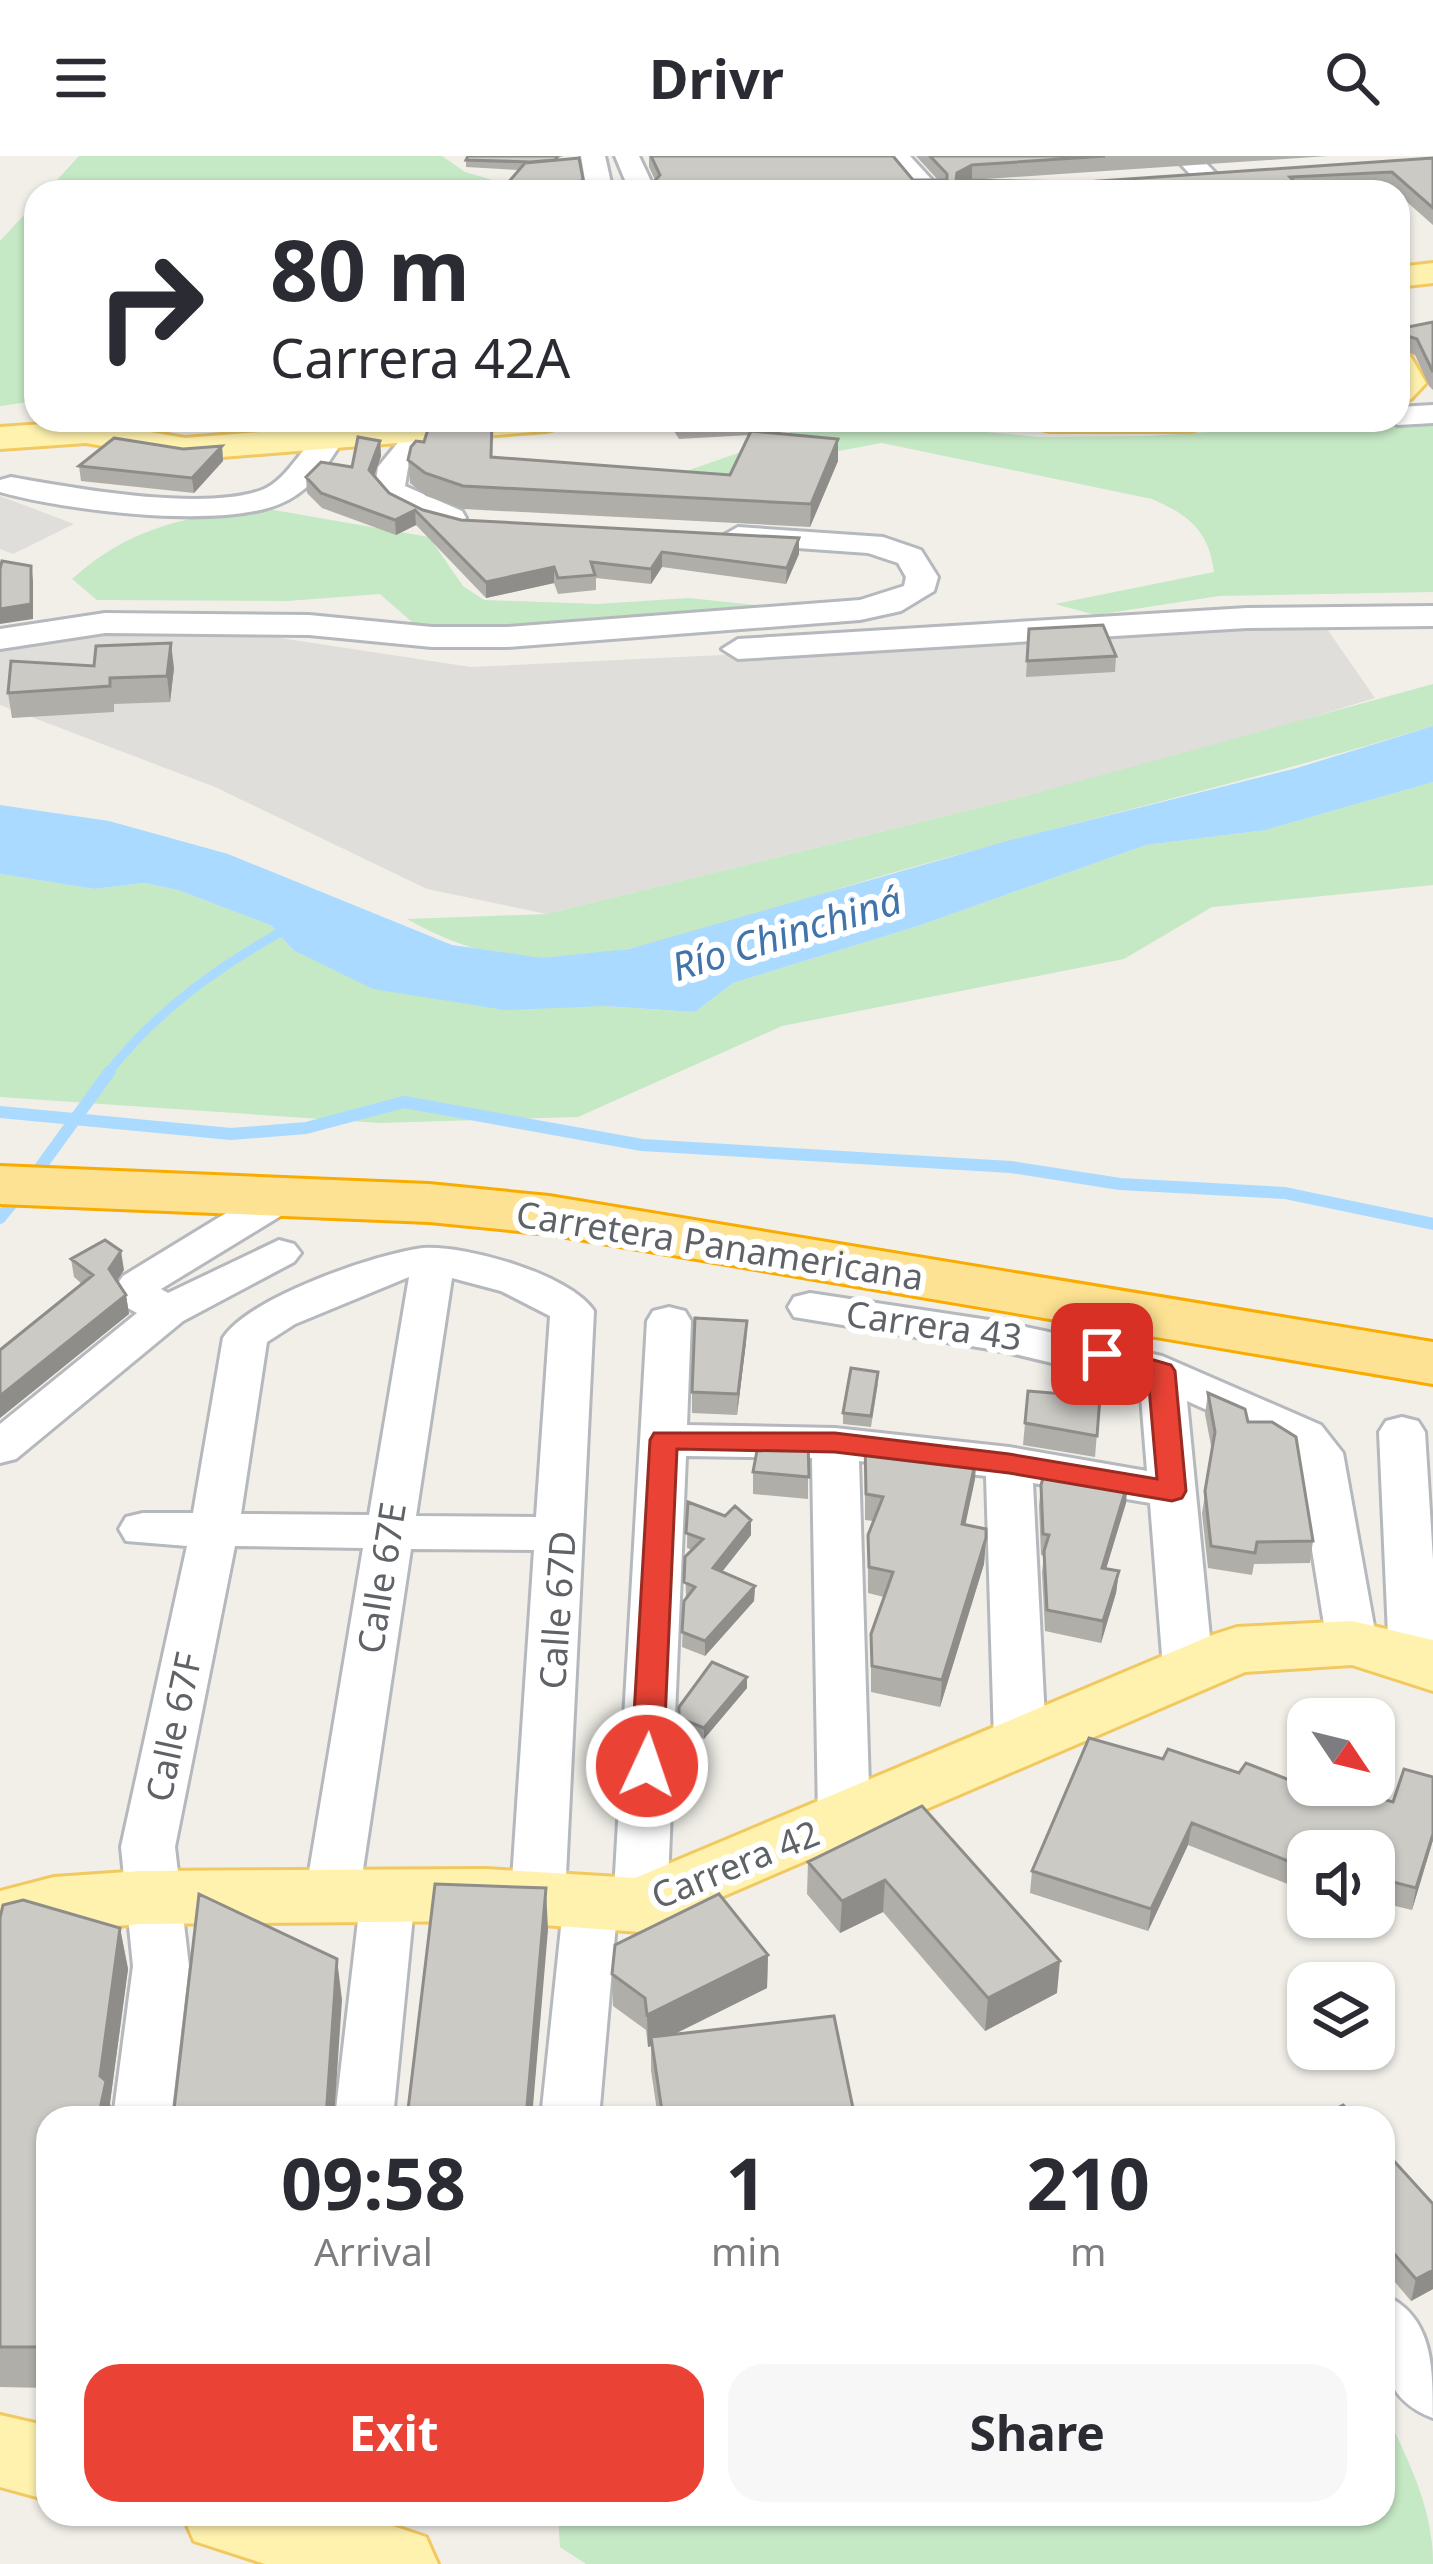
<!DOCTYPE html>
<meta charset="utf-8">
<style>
:root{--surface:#fff;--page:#f7f7f7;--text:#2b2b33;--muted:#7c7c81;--accent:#ea4335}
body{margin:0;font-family:"Noto Sans",sans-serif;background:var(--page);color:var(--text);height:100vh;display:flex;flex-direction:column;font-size:45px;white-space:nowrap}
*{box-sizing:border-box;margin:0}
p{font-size:39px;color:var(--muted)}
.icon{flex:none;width:66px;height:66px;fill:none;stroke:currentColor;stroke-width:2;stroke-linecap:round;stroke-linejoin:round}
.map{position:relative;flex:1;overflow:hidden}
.details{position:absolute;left:36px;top:1950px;width:1359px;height:420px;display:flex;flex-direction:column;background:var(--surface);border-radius:36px;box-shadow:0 3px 9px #0004}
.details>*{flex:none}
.guide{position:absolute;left:24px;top:24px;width:1386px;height:252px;border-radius:36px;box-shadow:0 3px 9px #0004;background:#fff;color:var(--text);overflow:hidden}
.needle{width:78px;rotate:125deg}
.buttons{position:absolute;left:1287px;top:1542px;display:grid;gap:24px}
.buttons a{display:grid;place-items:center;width:108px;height:108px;border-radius:24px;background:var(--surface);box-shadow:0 3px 9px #0004;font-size:60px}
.pin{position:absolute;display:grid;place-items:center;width:102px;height:102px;color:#fff;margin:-51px;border-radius:24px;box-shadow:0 6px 18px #0006}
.me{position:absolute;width:132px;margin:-66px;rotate:3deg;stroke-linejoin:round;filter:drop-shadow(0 0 9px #0008)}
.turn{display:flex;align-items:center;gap:42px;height:252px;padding:0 48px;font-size:54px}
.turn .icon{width:156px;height:156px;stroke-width:2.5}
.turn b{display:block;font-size:84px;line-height:102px}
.eta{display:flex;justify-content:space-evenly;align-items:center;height:204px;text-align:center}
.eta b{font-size:72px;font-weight:700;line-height:84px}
.primary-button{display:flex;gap:24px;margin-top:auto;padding:24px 48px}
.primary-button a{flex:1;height:138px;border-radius:36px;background:var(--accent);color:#fff;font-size:48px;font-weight:700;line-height:138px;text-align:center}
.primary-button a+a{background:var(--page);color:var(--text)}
header{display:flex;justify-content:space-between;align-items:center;height:156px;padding:0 48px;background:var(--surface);font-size:54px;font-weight:700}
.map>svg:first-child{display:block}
.industrial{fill:#e0deda}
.green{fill:#c5e8c5}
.water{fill:#aadaff}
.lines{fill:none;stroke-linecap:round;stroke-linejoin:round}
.stream-far1{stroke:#aadaff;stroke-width:9}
.stream{stroke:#aadaff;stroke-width:12}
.minor-casing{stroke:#b5b8bc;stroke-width:6}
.major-casing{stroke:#f2c960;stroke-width:6}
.highway-casing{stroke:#f9ab00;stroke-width:6}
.minor{fill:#fff;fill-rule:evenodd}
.major{fill:#fff2af;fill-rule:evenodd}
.highway{fill:#fde293;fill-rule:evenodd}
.wall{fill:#afaea9}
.shaded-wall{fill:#8f8d8a}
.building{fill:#cccac5;stroke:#8f8d8a;stroke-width:3}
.route{fill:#ea4335;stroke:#982c22;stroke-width:3}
.labels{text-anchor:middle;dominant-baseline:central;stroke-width:12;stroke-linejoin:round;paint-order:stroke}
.street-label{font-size:36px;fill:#5f6368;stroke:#fff}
.water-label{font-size:39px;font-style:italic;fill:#4174aa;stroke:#fff}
</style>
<header><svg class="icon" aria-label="menu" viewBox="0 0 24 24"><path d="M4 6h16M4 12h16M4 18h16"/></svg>Drivr<svg class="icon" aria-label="search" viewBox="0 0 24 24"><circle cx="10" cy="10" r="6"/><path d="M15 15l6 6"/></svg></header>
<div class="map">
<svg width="1433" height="2408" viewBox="0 0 1433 2408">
<rect width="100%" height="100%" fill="#f1efe8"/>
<path class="industrial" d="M0,340L74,368L13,398L0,393Z
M1325,470L1375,542L1241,583L1022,641L547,758L427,733L215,631L0,549V492L110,476L280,482L471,511Z"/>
<path class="green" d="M79,0H442L465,16L506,28L497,36H46Z
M36,46V245L0,250V85Z
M1398,264L1433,267V436L1219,440L1096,459L1055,448L1214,416C1209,375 1189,359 1152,343L882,287L816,299L742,321L678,318L790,279L785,266L892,267L1039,281L1148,280Z
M268,353L429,381L463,430L484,444L597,448L689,442L782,452L502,473L413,467L380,438L287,445L97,444L72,423C132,369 191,359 268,353Z
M1433,528V570C1253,625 1070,667 888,718C779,749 658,800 544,802C495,803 449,787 407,763L547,758L1022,641Z
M1433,626V729L1212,751L1124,803L782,870L578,961L380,967L0,941V718L95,733L144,727L178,734L272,770L293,794L603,850L695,856L733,827L918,770L1146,689L1266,674Z
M1383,2251C1407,2302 1433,2350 1433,2408H586L560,2391L558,2358H1383Z"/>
<path class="water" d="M1433,570V626L1266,674L1146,689L918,770L733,827L695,856L603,850L505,854L373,833L293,794L272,770L178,734L144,727L95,733L0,718V649L109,665L228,698L452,789L542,802L629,793L1007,685L1297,612Z"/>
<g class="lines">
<path class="stream-far1" d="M107,918C157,854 221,808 292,770"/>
<path class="stream" d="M0,956L231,978L306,972L404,946L642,989L1011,1011L1120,1028L1285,1037L1433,1068
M31,1024L110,915
M0,1062L18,1040"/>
<g class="minor-casing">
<path id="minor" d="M581,0H605L613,36H587Z
M615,0H639L656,36H630Z
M884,0H910L943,36H916Z
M1173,0H1199L1234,36H1207Z
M1433,249V267L1398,269L1386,264H1398V251Z
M408,264H438L439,274L408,312L405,330L462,355L466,362L462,369C433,376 390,353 375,330L378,311L409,273Z
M329,273L344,282C330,306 313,331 288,344C231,376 62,354 0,336V324L11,321C73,332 203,356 262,334C291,323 306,279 329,273Z
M738,371L883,381L921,394L938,421L934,435L901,455L860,464L507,491H432L309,479L105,477L0,493V473L105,457L309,459L432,471H507L860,444L904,430L906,421L898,407L868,397L727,387L722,380Z
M1433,450V470L1247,472L738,503L722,493L738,483L1247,452Z
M282,1028L297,1032L303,1041L297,1050L161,1133L168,1137L279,1084L294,1088L301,1097L294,1106L183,1165L16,1303L0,1307V1268L137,1157L126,1151L116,1130L123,1120L267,1032Z
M423,1092C465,1089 570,1118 594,1155L565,1739L557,1754L538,1760L519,1754L511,1739L534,1394L411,1393L359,1740L351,1755L332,1761L313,1755L305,1740L363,1392L235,1390L175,1691L189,1810L171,1962H113L133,1810L121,1691L187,1390L126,1385L119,1373L126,1361L143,1357H193L223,1182C248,1142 375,1098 423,1092ZM409,1121L369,1359L241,1358L267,1186L295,1168ZM452,1122L501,1135L550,1160L536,1361L416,1360Z
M810,1137L1002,1166L1162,1200L1321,1269L1343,1297L1377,1487L1370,1500L1352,1505L1334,1500L1327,1487L1297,1301L1289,1291L1187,1245L1213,1512L1206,1525L1188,1530L1170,1525L1163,1512L1150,1347L1033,1327L1046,1584L1038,1597L1020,1603L1002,1597L994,1584L986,1320L859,1305L870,1663L863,1677L844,1683L825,1677L818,1663L812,1302L686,1300L667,1749L659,1764L640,1770L621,1764L617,1756L599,1962H541L564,1743L572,1728L591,1722L610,1728L614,1735L647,1165L653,1155L669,1151L685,1155L691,1165L687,1269L835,1272L1009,1291L1147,1315L1140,1228L1002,1195L794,1161L788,1151L794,1141Z
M1402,1261L1418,1265L1425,1276L1433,1404V1511L1414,1519L1396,1514L1389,1501L1379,1276L1386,1265Z
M388,1718L407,1724L415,1739L393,1962H335L361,1739L369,1724Z
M1383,2138C1433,2160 1433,2209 1433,2262C1374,2240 1383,2191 1383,2138Z"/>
</g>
<g class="major-casing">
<path id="major" d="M1433,107V127L1398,131V111Z
M1398,198L1411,201L1426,227L1411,243L1398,246Z
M407,264H564L559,272L546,275L185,304L86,287L0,293V271L86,265L185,282Z
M1032,264H1207L1202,272L1189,275H1050L1037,272Z
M1352,1465L1433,1484V1535L1352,1509L1245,1516L640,1776L486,1765L141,1768L54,1775L0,1789V1735L54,1721L141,1715L486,1713L635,1722L1215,1478L1237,1471Z
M0,2259L48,2270V2344L0,2331Z
M182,2358H357L426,2381L438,2408H265L194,2385Z"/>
</g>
<g class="highway-casing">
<path id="highway" d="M0,1010L429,1028L549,1040L1433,1186V1228L549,1078L429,1066L0,1048Z"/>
</g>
<use href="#minor" class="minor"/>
<use href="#major" class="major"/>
<use href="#highway" class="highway"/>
</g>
<path class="wall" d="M564,0L519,14L466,11V4Z
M649,0H893L913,24H938L916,0H1328L971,24L1085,26L1433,2V69L1390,31L1304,36H654L655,24L649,11Z
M1433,166V234L1429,230L1415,199L1398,193V173Z
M266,264H324L320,267L286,269Z
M667,264H758V276L838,283V305L810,371L464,353L426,340L410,327L408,304L492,301L730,319L749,279L679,283Z
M380,285L381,300L374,319L389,337L423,354L461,364L799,382V398L786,428L662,411L651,428L596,422V434L558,438L554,427L486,442L416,369L396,379L322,352L307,337L306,321L352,311Z
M222,290L223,305L194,337L81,325L79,310L183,293Z
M1029,473L1116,500L1115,516L1026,521Z
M94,510L174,512L170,546L114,548V556L12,562L8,537Z
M71,1103L124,1114L117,1125L126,1139L129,1158L0,1262V1194L82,1128L74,1121Z
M747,1165L746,1186L737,1259L692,1257V1236Z
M878,1227L871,1271L843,1268V1257Z
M1028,1235L1100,1241L1095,1301L1023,1289Z
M1208,1237L1248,1266L1313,1385L1310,1407L1254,1408L1252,1419L1208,1412L1202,1357L1212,1295L1205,1258Z
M865,1284L975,1323L965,1369L986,1382L984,1408L940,1551L871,1536V1478L884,1441L868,1437V1379L873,1365L865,1364Z
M808,1285V1343L753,1338V1316Z
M1041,1329L1126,1347L1106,1412L1119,1415L1116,1437L1101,1487L1045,1475L1042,1416L1044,1400L1041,1399L1039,1350Z
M688,1346L725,1360L751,1364V1379L722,1416L755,1430L754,1445L705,1500L682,1491L684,1445L686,1442L685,1401L692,1394L687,1392Z
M747,1521V1532L704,1583L679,1573V1551Z
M1163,1603L1315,1634L1393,1646L1433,1621V1684L1412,1754L1374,1745V1695H1308V1736L1188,1689L1148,1775L1030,1737L1032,1715Z
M922,1650L1057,1837L985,1875L883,1756L840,1777L807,1738L808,1706Z
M0,1762L120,1772L128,1813L110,1947L48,1962V2232L0,2231Z
M768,1799L767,1832L673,1879L855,1962H658L651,1914V1890L648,1891L646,1874L613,1850L612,1818Z
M1383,1993L1433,2048V2133L1411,2145L1383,2112Z"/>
<path class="shaded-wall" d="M972,9V24L957,32V17Z
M583,23V36H572Z
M838,283V305L810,371L811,348Z
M380,285L381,300L371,329L369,314Z
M222,290L223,305L194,337L192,322Z
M415,354L416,369L396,379L395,364Z
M799,382V398L786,428L787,412Z
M662,396V411L651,428V413Z
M31,410L33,425V463L0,468V453Z
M554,411V427L486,442V426Z
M171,487L174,512L170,546L167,520Z
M121,1095L124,1114L112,1132L109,1113Z
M126,1139L129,1158L0,1262V1240Z
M747,1165L746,1186L737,1259L738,1238Z
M977,1298L975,1323L960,1394L962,1368Z
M1128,1326L1126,1347L1100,1433L1102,1412Z
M751,1364V1379L713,1427V1412Z
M986,1382L984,1408L940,1551L942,1524Z
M1119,1415L1116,1437L1101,1487L1103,1465Z
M755,1430L754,1445L705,1500V1485Z
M747,1521V1532L704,1583V1572Z
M1192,1667L1188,1689L1148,1775L1151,1753Z
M1433,1678V1684L1412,1754L1416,1732Z
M885,1724L883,1756L840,1777L842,1745Z
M546,1732L548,1774L532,1962H526Z
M120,1772L128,1813L110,1947L113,1962H98L100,1920Z
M768,1799L767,1832L652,1889L651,1881V1890L648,1891L647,1859Z
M337,1803L342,1844L334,1962H326Z
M1060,1805L1057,1837L985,1875L988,1842Z
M1433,2114V2133L1411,2145L1416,2123Z"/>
<path class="building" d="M468,0H558L555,4L530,6L466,4Z
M651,0H893L913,24H947V18L930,0H1105L972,9L957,17L956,24L1085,26L1433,2V52L1392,16L1290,21L1304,36H660L654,26L660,19Z
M579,2L583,23L572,36H500L525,7Z
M1433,166V216L1417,183L1398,177V173Z
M472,264H492L491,301L730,319L751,275L838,283L811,348L463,330L425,317L408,304L411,291L416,285L424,286L429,270Z
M678,264H724L679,266Z
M358,281L380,285L369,314L389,337L423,354L461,364L799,382L787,412L662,396L651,413L591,406L595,419L558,422L554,411L486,426L415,354L395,364L321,337L306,321L321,306L352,311Z
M114,282L183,293L222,290L192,322L79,310Z
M2,405L31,410V448L0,453V413Z
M1103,469L1116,500L1027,505L1029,473Z
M171,487L167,520L110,522V530L8,537L11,505L94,510L96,490Z
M105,1084L121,1095L109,1113L126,1139L0,1240V1194L93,1119L71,1103Z
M695,1162L747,1165L738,1238L692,1236Z
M851,1212L878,1216L871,1260L843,1257Z
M1028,1235L1100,1241L1097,1280L1025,1267Z
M1208,1237L1245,1253L1248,1266H1272L1296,1281L1313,1385L1257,1386L1255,1397L1211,1390L1205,1335L1215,1276Z
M759,1284L808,1285L809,1321L753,1316Z
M865,1284L977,1298L962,1368L986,1373V1382L942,1524L872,1510L871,1478L893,1416L869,1411L868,1379L883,1341L866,1338Z
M1046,1312L1128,1326L1102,1412L1119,1415L1103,1465L1047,1454L1044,1395L1049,1379L1043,1378L1041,1329Z
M688,1346L725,1360L735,1350L751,1364L713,1412L755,1430L705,1485L682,1476L684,1445L695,1431L684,1426L685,1401L703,1383L686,1377Z
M712,1506L747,1521L704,1572L679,1562V1551Z
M1089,1582L1163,1603L1168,1593L1239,1617L1246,1607L1315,1634L1317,1629H1332L1393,1646L1404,1613L1433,1621V1678L1416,1732L1374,1721V1695H1308V1713L1192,1667L1151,1753L1032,1715Z
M922,1650L1060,1805L988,1842L885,1724L842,1745L808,1706Z
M435,1728L546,1732L526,1962H407Z
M199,1738L337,1803L326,1962H173Z
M719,1738L768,1799L647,1859L645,1842L612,1818L615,1789Z
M23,1744L120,1772L100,1920L106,1925L98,1962H48V2191H0V1762L3,1749Z
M834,1860L855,1962H663L651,1881Z
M1343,1949L1355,1962H1319Z
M1383,1993L1433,2048V2114L1416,2123L1383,2085Z"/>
<path class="route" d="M1102,1189L1171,1209L1175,1215L1186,1335L1182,1342L1172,1345L1009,1317L835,1296L677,1293L663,1610L658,1618H636L631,1610L650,1284L654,1277H835L1009,1298L1157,1323L1148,1220L1093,1204L1089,1198L1093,1192Z"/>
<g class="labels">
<g class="street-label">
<text transform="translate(720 1089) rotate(9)">Carretera Panamericana</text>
<text transform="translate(934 1169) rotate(8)">Carrera 43</text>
<text transform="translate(381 1422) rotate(-81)">Calle 67E</text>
<text transform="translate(557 1454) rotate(-86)">Calle 67D</text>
<text transform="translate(173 1571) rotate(-78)">Calle 67F</text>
<text transform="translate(735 1708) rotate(-22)">Carrera 42</text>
</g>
<g class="water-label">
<text transform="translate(786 776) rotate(-17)">Río Chinchiná</text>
</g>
</g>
</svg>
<div class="buttons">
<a><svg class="needle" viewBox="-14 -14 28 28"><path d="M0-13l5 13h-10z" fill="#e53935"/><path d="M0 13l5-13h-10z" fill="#7c7c81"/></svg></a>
<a><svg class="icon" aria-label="sound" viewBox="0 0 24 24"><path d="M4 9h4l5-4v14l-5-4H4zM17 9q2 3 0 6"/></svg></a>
<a><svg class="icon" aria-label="layers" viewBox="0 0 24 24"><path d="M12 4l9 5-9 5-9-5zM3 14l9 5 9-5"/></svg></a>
</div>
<div class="pin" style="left:1102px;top:1198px;background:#d93025"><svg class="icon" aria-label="arrive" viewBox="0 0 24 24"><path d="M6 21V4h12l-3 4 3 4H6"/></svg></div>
<svg class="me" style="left:647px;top:1610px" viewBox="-20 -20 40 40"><circle r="17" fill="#ea4335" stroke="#fff" stroke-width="3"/><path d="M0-11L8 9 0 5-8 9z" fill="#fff"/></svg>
<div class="guide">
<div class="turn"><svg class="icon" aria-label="right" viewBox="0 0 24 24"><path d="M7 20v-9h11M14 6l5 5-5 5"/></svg><div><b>80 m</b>Carrera 42A</div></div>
</div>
<section class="details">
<div class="eta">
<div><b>09:58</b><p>Arrival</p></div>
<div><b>1</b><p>min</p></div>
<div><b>210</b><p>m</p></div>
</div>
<div class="primary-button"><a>Exit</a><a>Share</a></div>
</section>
</div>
